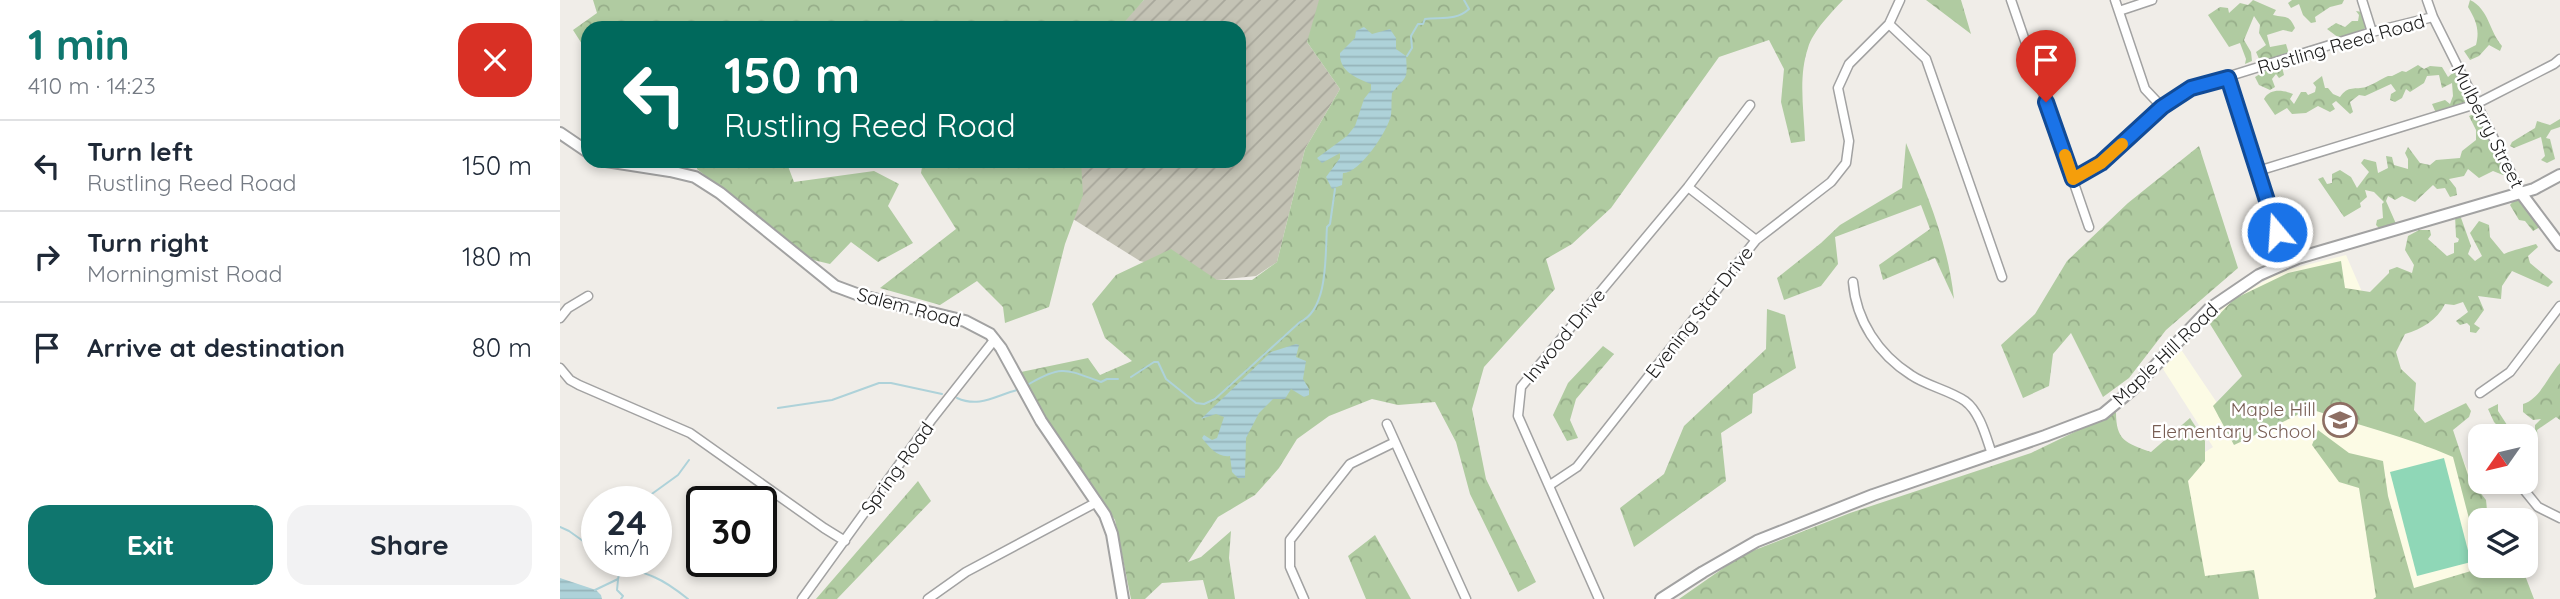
<!DOCTYPE html>
<meta charset="utf-8">
<style>
:root{--surface:#fff;--page:#f2f2f3;--text:#1f2937;--muted:#747a83;--line:#e0e1e3;--accent:#0f766e}
body{margin:0;font-family:Quicksand,sans-serif;background:var(--page);color:var(--text);height:100vh;display:flex;flex-direction:column;font-size:26px;white-space:nowrap}
*{box-sizing:border-box;margin:0}
p{font-size:23px;color:var(--muted)}
.icon{flex:none;width:38px;height:38px;fill:none;stroke:currentColor;stroke-width:2;stroke-linecap:round;stroke-linejoin:round}
.map{position:relative;flex:1;overflow:hidden}
.side{display:flex;flex-direction:column;background:var(--surface);width:560px}
.side>*{flex:none}
.hud{position:absolute;left:21px;top:21px;width:665px;height:147px;border-radius:21px;box-shadow:0 4px 10px #0003;background:#00695c;color:#fff;overflow:hidden}
.needle{width:46px;rotate:236deg}
.controls{position:absolute;left:1908px;top:424px;display:grid;gap:14px}
.controls a{display:grid;place-items:center;width:70px;height:70px;border-radius:14px;background:var(--surface);box-shadow:0 4px 10px #0003;font-size:35px}
.speed{position:absolute;left:21px;top:486px;display:flex;gap:14px;font-size:35px;font-weight:700;text-align:center}
.speed>*{display:grid;place-content:center;width:91px;height:91px;border-radius:50%;background:var(--surface);box-shadow:0 4px 10px #0003;line-height:1}
.speed small{font-size:18px;font-weight:400}
.speed .limit{border:4px solid #111;border-radius:10px;background:#fff;color:#111}
.pin{position:absolute;display:grid;place-items:center;width:60px;height:60px;color:#fff;margin:-72px -30px;border-radius:50% 50% 50% 0;rotate:-45deg;box-shadow:0 0 7px #0007}
.pin .icon{rotate:45deg}
.me{position:absolute;width:77px;margin:-38px;rotate:342deg;stroke-linejoin:round;filter:drop-shadow(0 0 5px #0008)}
.turn{display:flex;align-items:center;gap:24px;height:147px;padding:0 28px;font-size:32px}
.turn .icon{width:91px;height:91px;stroke-width:2.5}
.turn b{display:block;font-size:49px;line-height:60px}
.round{display:grid;place-items:center;flex:none;width:74px;height:74px;border-radius:21px;background:var(--page)}
.overview{display:flex;align-items:center;justify-content:space-between;height:119px;padding:0 28px}
h1{font-size:42px;font-weight:700;line-height:52px;color:var(--accent)}
.primary-button{display:flex;gap:14px;margin-top:auto;padding:14px 28px}
.primary-button a{flex:1;height:80px;border-radius:21px;background:var(--accent);color:#fff;font-size:28px;font-weight:700;line-height:80px;text-align:center}
.primary-button a+a{background:var(--page);color:var(--text)}
ul{padding:0;list-style:none}
li{display:flex;align-items:center;gap:21px;height:91px;padding:0 28px;border-top:2px solid var(--line)}
li div{flex:1}
li b{display:block;font-size:26px}
li em{font-style:normal}
main{display:flex;flex:1;min-height:0}
.map>svg:first-child{display:block}
.education{fill:#fcfbe5}
.construction{fill:url(#construction-furrows)}
.forest{fill:url(#forest-crowns)}
.pitch{fill:#8fd7b7}
.water{fill:url(#water-rules)}
.lines{fill:none;stroke-linecap:round;stroke-linejoin:round}
.stream{stroke:#aed2d9;stroke-width:2}
.minor-casing{stroke:#a2a2a2;stroke-width:11}
.tertiary-casing{stroke:#a2a2a2;stroke-width:14}
.minor{stroke:#fff;stroke-width:8}
.tertiary{stroke:#fff;stroke-width:10}
.route-casing{stroke:#114b97;stroke-width:18}
.route{stroke:#1a73e8;stroke-width:12}
.slow{stroke:#f59e0b;stroke-width:12}
.labels{text-anchor:middle;dominant-baseline:central;stroke-width:5;stroke-linejoin:round;paint-order:stroke}
.street-label{font-size:19px;fill:#212121;stroke:#fff}
.education-label{font-size:19px;fill:#785e54;stroke:#fff;text-anchor:end}
</style>
<main>
<section class="side">
<div class="overview"><div><h1>1 min</h1><p>410 m · 14:23</p></div><a class="round" style="background:#d93025;color:#fff"><svg class="icon" aria-label="close" viewBox="0 0 24 24"><path d="M6 6l12 12M18 6L6 18"/></svg></a></div>
<ul>
<li><svg class="icon" aria-label="left" viewBox="0 0 24 24"><path d="M17 20v-9H6M10 6l-5 5 5 5"/></svg><div><b>Turn left</b><p>Rustling Reed Road</p></div><em>150 m</em></li>
<li><svg class="icon" aria-label="right" viewBox="0 0 24 24"><path d="M7 20v-9h11M14 6l5 5-5 5"/></svg><div><b>Turn right</b><p>Morningmist Road</p></div><em>180 m</em></li>
<li><svg class="icon" aria-label="arrive" viewBox="0 0 24 24"><path d="M6 21V4h12l-3 4 3 4H6"/></svg><div><b>Arrive at destination</b></div><em>80 m</em></li>
</ul>
<div class="primary-button"><a>Exit</a><a>Share</a></div>
</section>
<div class="map">
<svg width="2000" height="599" viewBox="0 0 2000 599">
<defs>
<pattern id="construction-furrows" width="10" height="10" patternUnits="userSpaceOnUse" patternTransform="scale(1.75)"><rect width="10" height="10" fill="#c4c3b5"/><path d="M-1 1l2-2M0 10L10 0M9 11l2-2" fill="none" stroke="#a8a79b"/></pattern>
<pattern id="forest-crowns" width="20" height="18" patternUnits="userSpaceOnUse" patternTransform="scale(1.75)"><rect width="20" height="18" fill="#b0cba1"/><path d="M2 6a3 3 0 1 1 6 0M12 15a3 3 0 1 1 6 0" fill="none" stroke="#97ae8a"/></pattern>
<pattern id="water-rules" width="6" height="5" patternUnits="userSpaceOnUse" patternTransform="scale(1.75)"><rect width="6" height="5" fill="#aed2d9"/><path d="M0 2.5h6" fill="none" stroke="#95b4ba"/></pattern>
</defs>
<rect width="100%" height="100%" fill="#f0ede8"/>
<path class="education" d="M1786,255L1862,430L1906,403L1911,411L1887,428L1933,520H1920V565H1956L1973,599H1650L1599,482L1653,447L1603,369L1620,348L1678,434L1714,412L1652,315L1674,299L1722,271Z"/>
<path class="construction" d="M584,0H763L747,42L780,89L745,149L717,262L696,276L657,280L580,261L513,219L509,161H679V28H557Z"/>
<path class="forest" d="M33,0H584L559,28L59,26L28,28V41L22,44L13,30L37,13Z
M759,0H1283C1271,13 1253,31 1248,48C1238,77 1244,111 1245,141L1231,143L1221,102L1224,69L1209,40L1159,57L1051,208L1012,244L986,259L995,289L924,367L912,409L926,479L976,582L958,592L910,494L896,442L875,402L838,405L812,399L769,416L737,439L719,468L695,495L658,517L628,562L641,557L671,531L669,558L675,599H648L643,580L602,583L585,599H571L555,520L491,427L461,372L528,358L540,375L572,361L545,338L532,304L556,275L611,249L657,280H692L717,262L745,149L780,89L747,42Z
M1366,0H1401L1411,34Z
M1693,0L1716,10L1713,15C1725,18 1729,14 1735,28L1732,32L1723,30L1707,35L1710,47L1726,44L1729,54L1700,61L1696,52L1706,45L1699,33L1700,25L1694,16L1684,40L1691,52L1692,61L1685,64L1686,59L1680,43L1669,47L1648,15L1660,7L1668,8L1669,13L1680,3L1688,5Z
M1732,0H1784L1782,4L1770,7L1755,17L1756,22L1751,23L1743,15L1739,4L1731,8L1728,3Z
M1910,0C1929,9 1929,31 1942,46L1940,51L1929,45L1919,56L1910,60L1904,51L1916,45C1920,30 1916,20 1908,7Z
M1796,11L1802,12L1806,27L1800,33L1779,38L1767,29L1776,23L1785,27L1792,21H1798L1799,15Z
M1858,65L1864,69L1870,66L1882,67L1888,77L1895,71L1898,73L1911,102L1876,113L1872,104L1885,100L1890,104L1893,96L1892,83L1882,88L1879,75L1867,76L1864,83L1850,92L1846,89L1842,98L1835,102L1830,100L1831,94L1836,91L1831,84L1805,96L1799,95L1790,102L1793,112L1790,114L1776,101L1772,104L1775,109L1770,112L1758,106L1746,113L1732,114L1727,108L1715,115L1704,99C1710,88 1723,90 1733,94L1730,99L1734,104L1741,92H1746L1748,95L1755,92L1756,87L1753,83L1762,76L1765,88H1768L1773,94L1780,97C1788,85 1795,90 1806,87C1812,85 1821,79 1828,76H1832L1842,71L1846,72Z
M1722,67L1724,75L1719,78L1716,74L1712,79L1715,87L1710,90L1699,85L1695,77L1705,71Z
M1916,113L1948,172L1943,175L1933,171L1919,178L1908,169L1904,176L1889,179L1896,188L1897,195L1890,197L1885,188L1877,189L1873,185L1855,202L1842,196L1835,200L1828,196L1826,201L1837,226L1822,231L1816,225L1817,220L1823,218L1822,204L1824,202L1814,192L1805,190L1807,197L1800,203L1801,207L1784,217L1758,179L1763,177L1767,184L1772,183V174L1780,170L1791,177L1797,188L1809,172L1801,163L1804,159L1816,162L1818,173L1828,168L1826,156L1832,157L1834,165L1848,169V159L1845,153L1848,147L1860,163L1870,165L1876,160L1900,158L1902,151L1916,140V130L1909,116Z
M2000,119V127L1991,130L1986,138L1990,139L1995,159L1987,163L1981,160L1985,156L1981,137L1954,148L1950,146L1952,142L1975,128L1977,121L1990,125Z
M1346,143C1367,194 1388,243 1394,299L1375,258L1323,280L1319,265L1370,229L1361,205L1275,237L1278,264L1261,286L1224,300L1217,278L1261,243L1280,225L1342,188Z
M1639,146L1678,268L1606,330L1569,378L1543,397L1511,333L1493,354L1489,386L1463,398L1441,345L1475,314L1507,261L1568,203Z
M137,161H226L234,182L314,171L339,184L328,206L353,243L318,262L291,242L270,264L249,259L137,169Z
M363,161H521L523,195L505,244L489,307L445,323L443,307L417,281L380,305L320,288L396,229L361,173Z
M1955,199L1963,202L1980,227L1973,231L1965,221L1959,220L1950,205Z
M1895,215H1900L1911,246L1908,254L1915,261L1922,256L1910,233L1919,221L1929,225L1930,237L1944,254C1955,249 1964,248 1976,244L1978,247L1968,256L1970,263L1993,282L1988,287L1952,271L1942,286L1941,299L1918,296L1924,310L1914,324L1920,328L1916,333L1910,332V326L1907,323L1900,325L1896,321L1908,312L1903,302L1894,305L1885,304C1877,320 1862,329 1845,334L1836,352L1841,369L1856,383L1854,410L1865,423L1906,403L1911,411L1909,417L1893,430L1909,478L1926,500L1928,520H1920V561L1893,457C1847,437 1798,425 1750,409L1674,445L1653,406L1682,376L1650,324L1674,299L1728,273L1781,261L1785,288L1810,292L1829,273V270L1837,267L1852,273L1854,265L1845,250L1848,236L1859,230H1870L1871,235L1868,239L1887,256L1894,253V243L1898,242L1899,239L1896,237Z
M1207,309L1225,315L1236,368L1193,394L1192,413L1161,433L1166,481L1074,547L1060,508L1104,474L1124,426L1206,349Z
M1043,346L1054,354L1016,399L1010,420L1018,438L1007,441L993,415L1008,383Z
M2000,363V420L1996,417L1977,430L1978,438L1965,446V436H1947L1934,422L1928,409L1938,404V411L1949,428L1954,429L1963,424L1975,430V425L1981,419L1973,420L1963,412V404C1980,399 1988,376 2000,363Z
M1556,412C1556,441 1566,443 1591,452L1630,418L1645,441V461L1628,481L1645,576L1694,570L1699,599H1119L1182,555L1290,513L1471,453Z
M1758,430L1789,453L1823,461L1828,496L1854,588L1921,568V565H1961L1974,599H1813L1816,597L1799,488L1779,482L1752,445Z
M358,481L371,501L277,599H256Z
M815,535L851,599H806L788,556Z"/>
<path class="pitch" d="M1884,458L1911,562L1857,576L1830,472Z"/>
<path class="water" d="M804,27L812,34L830,29L836,38V49L846,56C848,82 846,75 832,93C831,100 832,108 831,115C828,131 799,174 783,173L782,185L772,189L766,177L780,158V153L762,163L757,158L787,136L795,126L804,99L811,90V84C796,78 779,71 780,53L795,38L796,31Z
M736,344L739,345L736,357L746,361L743,379L749,389V395L744,397L731,389L725,399H713L699,413L686,438L685,478H678L672,472L670,456C658,458 649,447 642,438L644,435L652,440L657,438L664,417L656,414L641,419L711,352Z
M0,578L36,590L41,595L42,599H0Z"/>
<g class="lines">
<path class="stream" d="M847,56L852,48L851,36L858,24H863L865,19C881,17 896,21 909,9L904,0
M571,377L594,362H598L606,379L636,403L644,404L655,399L740,322C769,309 765,253 767,227L770,224L775,189
M469,384C503,364 507,370 541,382L547,379H558
M397,398C419,408 435,396 457,390
M218,408L272,400L319,383H331L382,394
M78,502L77,498L81,495L89,496L118,475L129,460
M0,527L9,531L37,551
M55,562C68,569 81,571 94,577C106,582 118,591 128,599
M70,562V570
M58,580L57,590L63,596L61,599
M35,590L58,579L61,566"/>
<g class="minor-casing">
<path id="minor" d="M1451,0L1529,227
M1555,0L1585,89L1602,107
M1802,0L1812,32
M1867,0L1873,17L1961,193
M1559,11L1592,0
M1329,24L1366,59L1442,277
M1668,78L1727,262
M1698,171L1916,104L1994,64L2000,59
M1513,179L1541,163L1602,107L1631,88L1812,32L1873,17
M1128,187L1196,240
M1293,282C1296,320 1318,354 1351,375C1367,386 1389,390 1405,401C1420,412 1426,437 1432,454
M0,318L8,308L28,296
M0,368L10,380L19,385L130,433L264,528L285,541
M1920,393L1950,372L2000,306
M827,424L906,599
M990,485L1017,467L1196,240L1271,182L1286,163L1289,141L1278,88L1289,64L1329,24L1340,0
M1965,491L1978,507L2000,518
M242,599L372,419L435,339
M368,599L406,572L537,502
M744,599L730,567V540L790,464L835,442
M1039,599L958,416L961,387L1128,187L1190,105"/>
</g>
<g class="tertiary-casing">
<path id="tertiary" d="M0,133L28,152
M46,161L110,171L135,177L160,193L275,286L302,296L405,321L430,334L441,348L481,421L545,515L552,534L563,599
M1961,193L2000,245
M1101,599L1143,572L1197,541L1313,495L1485,436L1543,414L1573,389L1649,309L1699,275L1738,258L1974,189L2000,175"/>
</g>
<use href="#minor" class="minor"/>
<use href="#tertiary" class="tertiary"/>
</g>
<g class="lines">
<g class="route-casing">
<path id="route" d="M1486,102L1513,179L1541,163L1602,107L1631,88L1668,78L1717,232"/>
</g>
<use href="#route" class="route"/>
<path class="slow" d="M1505,155L1513,179L1541,163L1562,144"/>
</g>
<defs>
<g id="school-ring" transform="scale(1.75)"><circle r="9.5" fill="#fff" stroke="#8d6e63" stroke-width="1.5"/><path d="M0-5L7-2L0 1L-7-2ZM-4 1L0 2.5L4 1V4Q0 6-4 4Z" fill="#8d6e63"/></g>
</defs>
<g fill-rule="evenodd">
<use href="#school-ring" x="1780" y="420"/>
</g>
<g class="labels">
<g class="street-label">
<text transform="translate(1781 44) rotate(-16)">Rustling Reed Road</text>
<text transform="translate(1928 126) rotate(63)">Mulberry Street</text>
<text transform="translate(349 307) rotate(15)">Salem Road</text>
<text transform="translate(1139 312) rotate(-52)">Evening Star Drive</text>
<text transform="translate(1004 335) rotate(-50)">Inwood Drive</text>
<text transform="translate(1605 354) rotate(-44)">Maple Hill Road</text>
<text transform="translate(337 468) rotate(-54)">Spring Road</text>
</g>
<g class="education-label">
<text x="1756" y="409">Maple Hill<tspan x="1756" dy="22">Elementary School</tspan></text>
</g>
</g>
</svg>
<div class="controls">
<a><svg class="needle" viewBox="-14 -14 28 28"><path d="M0-13l5 13h-10z" fill="#e53935"/><path d="M0 13l5-13h-10z" fill="#747a83"/></svg></a>
<a><svg class="icon" aria-label="layers" viewBox="0 0 24 24"><path d="M12 4l9 5-9 5-9-5zM3 14l9 5 9-5"/></svg></a>
</div>
<div class="speed"><div>24<small>km/h</small></div><div class="limit">30</div></div>
<div class="pin" style="left:1486px;top:102px;background:#d93025"><svg class="icon" aria-label="arrive" viewBox="0 0 24 24"><path d="M6 21V4h12l-3 4 3 4H6"/></svg></div>
<svg class="me" style="left:1717px;top:232px" viewBox="-20 -20 40 40"><circle r="17" fill="#1a73e8" stroke="#fff" stroke-width="3"/><path d="M0-11L8 9 0 5-8 9z" fill="#fff"/></svg>
<div class="hud">
<div class="turn"><svg class="icon" aria-label="left" viewBox="0 0 24 24"><path d="M17 20v-9H6M10 6l-5 5 5 5"/></svg><div><b>150 m</b>Rustling Reed Road</div></div>
</div>
</div>
</main>
